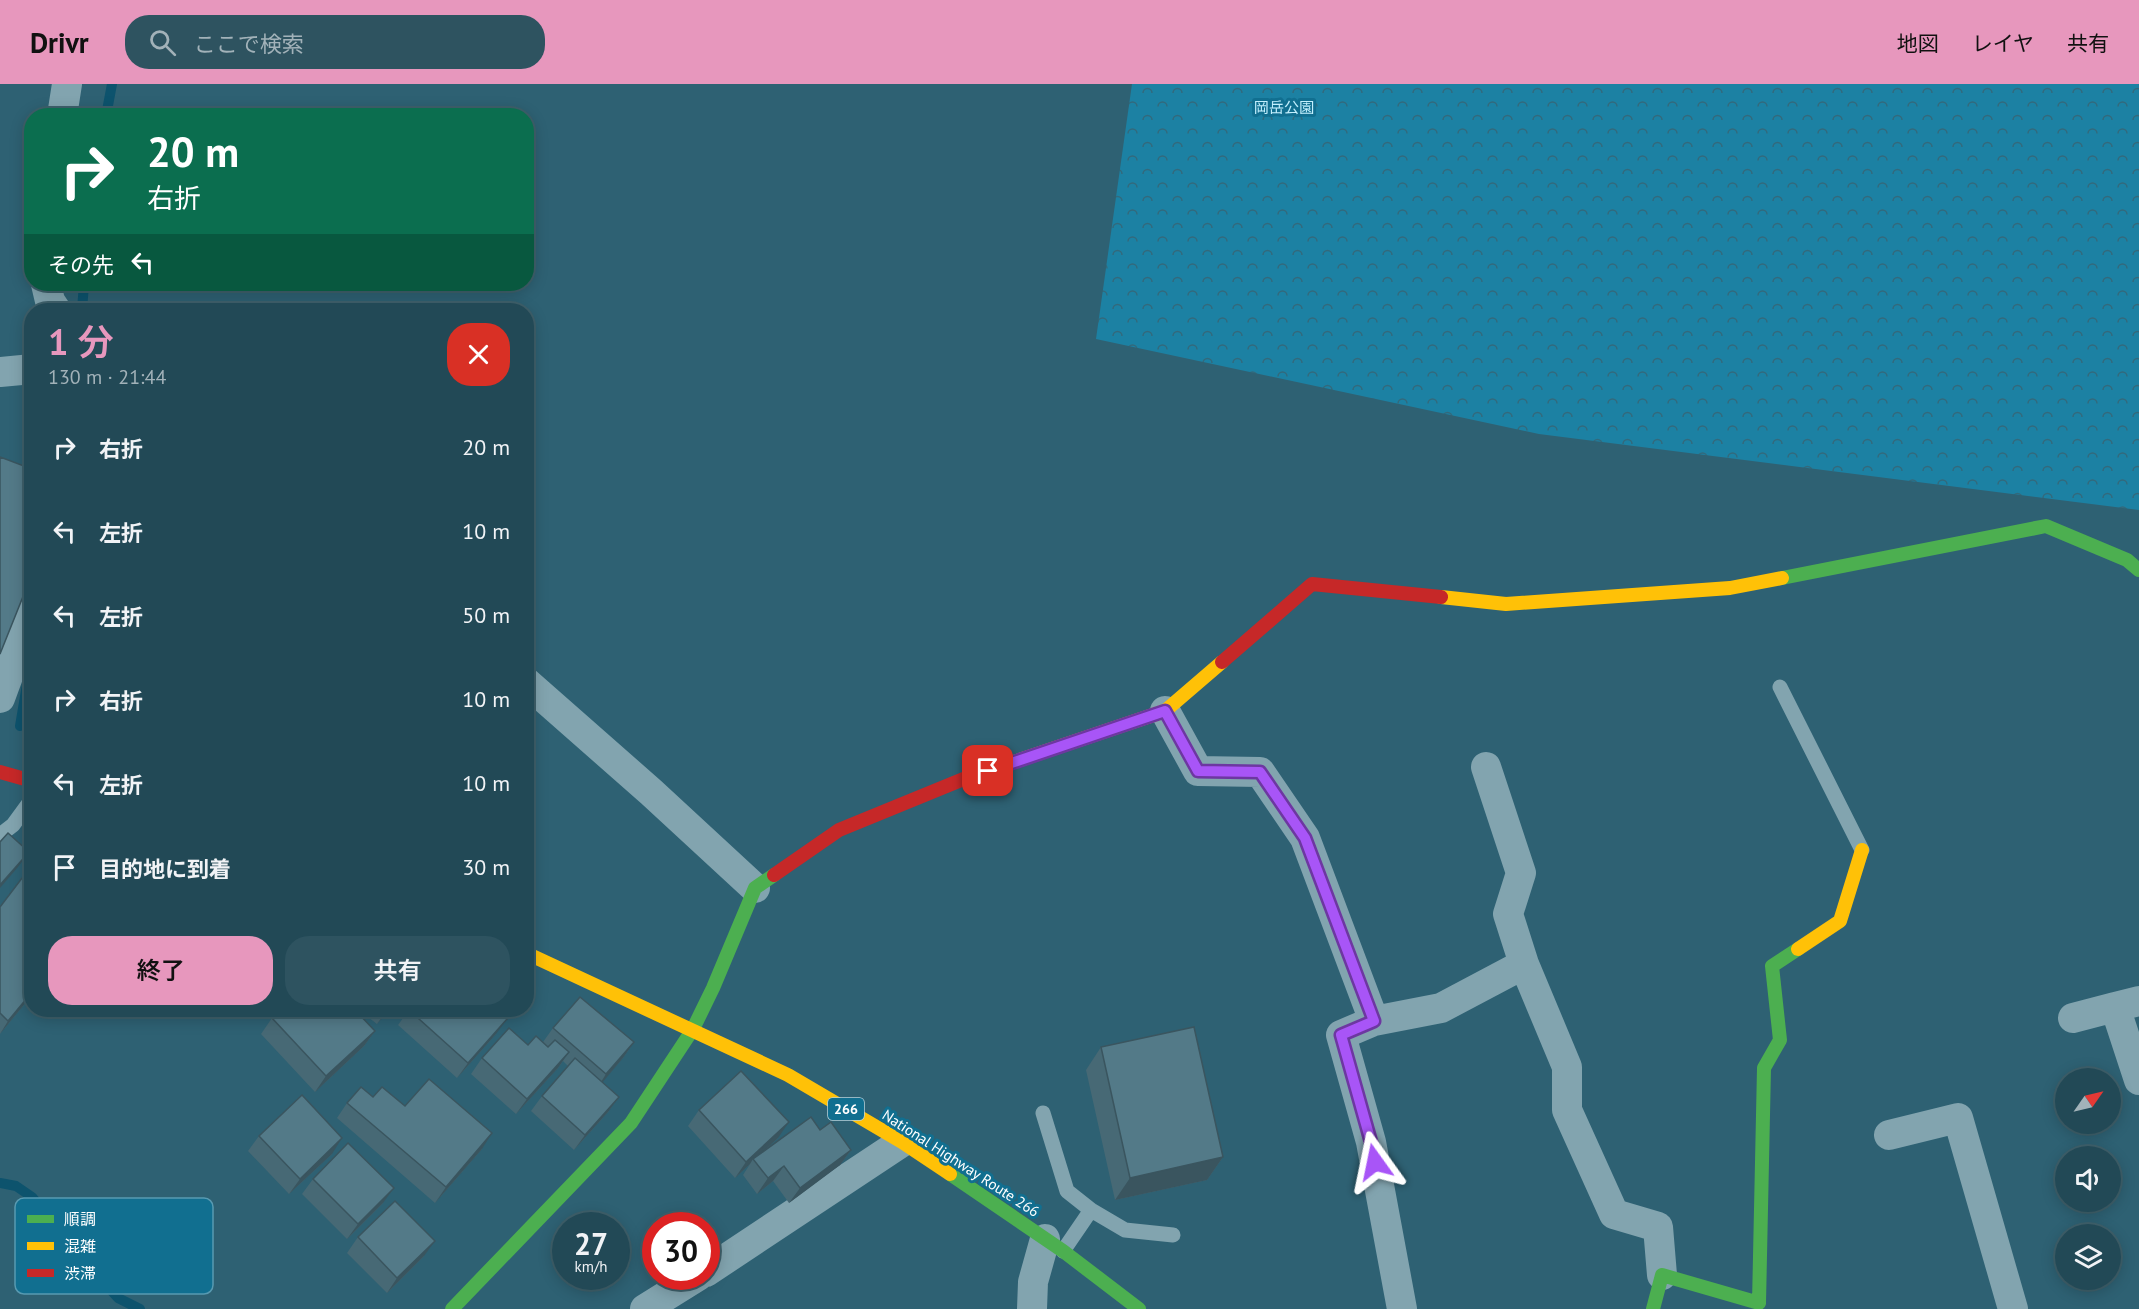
<!DOCTYPE html>
<html lang="ja">
<meta charset="utf-8">
<style>
:root{--surface:#224956;--page:#2e5360;--text:#f1f3f6;--muted:#a2b2b9;--line:#3f616c;--accent:#e797bd}
body{margin:0;font-family:"PT Sans","Noto Sans JP",sans-serif;background:var(--page);color:var(--text);height:100vh;display:flex;flex-direction:column;font-size:22px;white-space:nowrap}
*{box-sizing:border-box;margin:0}
p{font-size:20px;color:var(--muted)}
.icon{flex:none;width:33px;height:33px;fill:none;stroke:currentColor;stroke-width:2;stroke-linecap:round;stroke-linejoin:round}
.map{position:relative;flex:1;overflow:hidden}
.details{position:absolute;left:24px;top:219px;width:510px;height:714px;display:flex;flex-direction:column;background:var(--surface);border-radius:24px;box-shadow:0 3px 15px #0003,0 0 0 2px var(--line)}
.details>*{flex:none}
.top-card{position:absolute;left:24px;top:24px;width:510px;height:183px;border-radius:24px;box-shadow:0 3px 15px #0003,0 0 0 2px var(--line);background:#0b6e4f;color:#fff;overflow:hidden}
.needle{width:39px;rotate:56deg}
.tools{position:absolute;left:2055px;top:984px;display:grid;gap:12px}
.tools a{display:grid;place-items:center;width:66px;height:66px;border-radius:50%;background:var(--surface);box-shadow:0 3px 15px #0003,0 0 0 2px var(--line);font-size:30px}
.speed{position:absolute;left:552px;top:1128px;display:flex;gap:12px;font-size:30px;font-weight:700;text-align:center}
.speed>*{display:grid;place-content:center;width:78px;height:78px;border-radius:50%;background:var(--surface);box-shadow:0 3px 15px #0003,0 0 0 2px var(--line);line-height:1}
.speed small{font-size:15px;font-weight:400}
.speed .limit{border:9px solid #d22;background:#fff;color:#111}
.pin{position:absolute;display:grid;place-items:center;width:51px;height:51px;color:#fff;margin:-26px;border-radius:12px;box-shadow:0 3px 9px #0006}
.me{position:absolute;width:66px;margin:-33px;rotate:348deg;stroke-linejoin:round;filter:drop-shadow(0 0 4px #0008)}
.turn{display:flex;align-items:center;gap:21px;height:126px;padding:0 24px;font-size:27px}
.turn .icon{width:78px;height:78px;stroke-width:2.5}
.turn b{display:block;font-size:42px;line-height:51px}
.then{display:flex;align-items:center;height:57px;padding:0 24px;background:#0003;gap:12px;font-size:22px}
.round{display:grid;place-items:center;flex:none;width:63px;height:63px;border-radius:24px;background:var(--page)}
.overview{display:flex;align-items:center;justify-content:space-between;height:102px;padding:0 24px}
h1{font-size:36px;font-weight:600;line-height:45px;color:var(--accent)}
.cta{display:flex;gap:12px;margin-top:auto;padding:12px 24px}
.cta a{flex:1;height:69px;border-radius:24px;background:var(--accent);color:#111;font-size:24px;font-weight:600;line-height:69px;text-align:center}
.cta a+a{background:var(--page);color:var(--text)}
ul{padding:0;list-style:none}
li{display:flex;align-items:center;gap:18px;height:84px;padding:0 24px}
li div{flex:1}
li b{display:block;font-size:22px}
li em{font-style:normal}
header{display:flex;align-items:center;gap:36px;box-sizing:border-box;height:84px;padding:0 30px;background:var(--accent);color:#111}
header strong{font-size:28px}
nav{display:flex;gap:33px;margin-inline-start:auto;font-size:21px}
.search{width:420px;height:54px;background:var(--page);display:flex;align-items:center;gap:15px;box-sizing:border-box;padding:0 21px;border-radius:24px;color:var(--muted);font-size:22px}
.map>svg:first-child{display:block}
.forest{fill:url(#forest-crowns)}
.lines{fill:none;stroke-linecap:round;stroke-linejoin:round}
.stream{stroke:#0d536d;stroke-width:10}
.lane{stroke:#82a4af;stroke-width:15}
.street{stroke:#82a4af;stroke-width:30}
.fast{stroke:#4caf50;stroke-width:14}
.slow{stroke:#ffc107;stroke-width:14}
.jam{stroke:#c62828;stroke-width:14}
.wall{fill:#476975}
.shaded-wall{fill:#3a555f}
.building{fill:#537a88;stroke:#3a555f;stroke-width:1.5}
.route-casing{stroke:#6d37a1;stroke-width:15}
.route{stroke:#a855f7;stroke-width:10}
.labels{text-anchor:middle;dominant-baseline:central;stroke-width:6;stroke-linejoin:round;paint-order:stroke}
.shield{fill:#116f90;stroke:#b8d4de;stroke-width:1.5}
.shield-label{font-size:14px;font-weight:bold;fill:#fff}
.park-label{font-size:15px;fill:#c3effd;stroke:#116f90}
.street-label{font-size:15px;fill:#fff;stroke:#116f90}
.key{fill:#116f90;stroke:#589ab1;stroke-width:1.5}
.key-label{font-size:16px;fill:#fff}
</style>
<header>
<strong>Drivr</strong>
<div class="search"><svg class="icon" aria-label="search" viewBox="0 0 24 24"><circle cx="10" cy="10" r="6"/><path d="M15 15l6 6"/></svg>ここで検索</div>
<nav><a>地図</a><a>レイヤ</a><a>共有</a></nav>
</header>
<div class="map">
<svg width="2139" height="1225" viewBox="0 0 2139 1225">
<defs>
<pattern id="forest-crowns" width="20" height="18" patternUnits="userSpaceOnUse" patternTransform="scale(1.5)"><rect width="20" height="18" fill="#1c81a3"/><path d="M2 6a3 3 0 1 1 6 0M12 15a3 3 0 1 1 6 0" fill="none" stroke="#32697c"/></pattern>
</defs>
<rect width="100%" height="100%" fill="#2e6173"/>
<path class="forest" d="M1132,0H2139V426L1539,350L1096,255Z"/>
<g class="lines">
<path class="stream" d="M106,32L112,0
M82,226L84,200
M20,642L32,571
M0,1099L16,1102L32,1113L98,1192L118,1214L140,1225"/>
<path class="lane" d="M1780,603L1862,766
M0,751L13,741L32,715
M1043,1029L1067,1107L1091,1126L1063,1167
M1091,1126L1125,1146L1173,1151"/>
<path class="street" d="M62,32L67,0
M46,200L50,217L56,226
M0,288L32,285
M526,598L651,708L755,804
M0,614L32,527
M1165,627L1198,687L1260,688L1305,754L1374,937
M1486,683L1521,789L1508,830L1524,880L1567,983V1026L1614,1130L1658,1143L1662,1191
M2139,917L2115,923L2139,996
M2073,934L2115,923
M1889,1051L1958,1034L2013,1225
M706,1188L902,1058
M645,1225L698,1192
M1032,1225L1033,1198L1045,1155
M1402,1225L1371,1058L1341,951L1374,937L1441,924L1524,880"/>
<path class="fast" d="M1782,494L2046,442L2127,476L2139,486
M950,1090L1063,1167L1139,1225
M452,1225L631,1039L693,945L713,904L755,804L774,791
M1653,1225L1662,1191L1759,1219L1764,984L1780,956L1772,882L1798,865"/>
<path class="slow" d="M1441,513L1506,520L1730,504L1782,494
M996,684L1165,627L1222,578
M1798,865L1840,837L1862,766
M526,869L788,991L902,1058L950,1090"/>
<path class="jam" d="M1222,578L1312,500L1441,513
M0,688L32,697
M774,791L839,746L966,694L996,684"/>
</g>
<path class="wall" d="M32,781V911L0,950V823Z
M359,926H389L377,940Z
M409,926L496,950L457,994L398,941Z
M272,934L375,947L364,962L315,1008L261,950Z
M553,944L634,958L623,974L602,998L619,1013L608,1028L574,1066L531,1027L542,1012L568,982L563,977L558,984L516,1030L471,990L482,974L528,961L543,958Z
M1101,963L1223,1073L1207,1096L1115,1116L1086,986Z
M347,1019L405,1022L482,1065L435,1119L337,1034Z
M699,1026L778,1054L762,1069L820,1046L851,1066L840,1081L789,1119L773,1097L757,1110L743,1091L750,1080L735,1094L688,1042Z
M259,1052L332,1070L289,1110L248,1067Z
M313,1095L383,1119L347,1155L302,1110Z
M358,1153L424,1172L387,1209L347,1169Z"/>
<path class="shaded-wall" d="M29,768L18,783L0,804V801Z
M32,908V911L0,950L8,937Z
M387,926H389L377,940Z
M507,935L496,950L457,994L468,979Z
M375,947L364,962L315,1008L326,992Z
M634,958L623,974L596,1006L606,990Z
M569,968L558,984L516,1030L527,1015Z
M619,1013L608,1028L574,1066L585,1051Z
M789,1038L778,1054L754,1076L753,1075L750,1080L735,1094L746,1078Z
M492,1049L482,1065L435,1119L446,1103Z
M342,1054L332,1070L289,1110L300,1095Z
M851,1066L840,1081L789,1119L800,1104Z
M1223,1073L1207,1096L1115,1116L1130,1094Z
M784,1082L773,1097L757,1110L768,1094Z
M394,1104L383,1119L347,1155L358,1140Z
M435,1157L424,1172L387,1209L397,1194Z"/>
<path class="building" d="M0,373L32,385V490L0,570Z
M8,749L29,768L0,801V758Z
M32,781V908L8,937L0,929V823Z
M580,913L634,958L606,990L553,944Z
M282,926H355L375,947L326,992L272,934Z
M409,926H497L507,935L468,979Z
M1194,943L1223,1073L1130,1094L1101,963Z
M509,944L528,961L536,952L548,963L555,956L569,968L527,1015L482,974Z
M575,974L619,1013L585,1051L542,1012Z
M741,987L789,1038L746,1078L699,1026Z
M429,995L492,1049L446,1103L347,1019L361,1003L373,1013L382,1003L405,1022Z
M302,1011L342,1054L300,1095L259,1052Z
M811,1033L820,1046L831,1038L851,1066L800,1104L784,1082L768,1094L753,1075Z
M348,1059L394,1104L358,1140L313,1095Z
M395,1117L435,1157L397,1194L358,1153Z"/>
<g class="lines">
<g class="route-casing">
<path id="route" d="M988,687L1165,627L1198,687L1260,688L1305,754L1374,937L1341,951L1371,1058L1375,1078"/>
</g>
<use href="#route" class="route"/>
</g>
<g class="labels">
<rect class="shield" x="828" y="1014" width="36" height="22" rx="4.5"/>
<g class="shield-label">
<text x="846" y="1025">266</text>
</g>
<g class="park-label">
<text x="1284" y="23">岡岳公園</text>
</g>
<g class="street-label">
<text transform="translate(961 1079) rotate(33)">National Highway Route 266</text>
</g>
</g>
<rect x="15" y="1114" width="198" height="96" rx="9" class="key"/>
<rect x="27" y="1131" width="27" height="8" fill="#4caf50"/>
<rect x="27" y="1158" width="27" height="8" fill="#ffc107"/>
<rect x="27" y="1185" width="27" height="8" fill="#c62828"/>
<g class="key-label">
<text x="64" y="1141">順調</text>
<text x="64" y="1168">混雑</text>
<text x="64" y="1195">渋滞</text>
</g>
</svg>
<div class="tools">
<a><svg class="needle" viewBox="-14 -14 28 28"><path d="M0-13l5 13h-10z" fill="#e53935"/><path d="M0 13l5-13h-10z" fill="#a2b2b9"/></svg></a>
<a><svg class="icon" aria-label="sound" viewBox="0 0 24 24"><path d="M4 9h4l5-4v14l-5-4H4zM17 9q2 3 0 6"/></svg></a>
<a><svg class="icon" aria-label="layers" viewBox="0 0 24 24"><path d="M12 4l9 5-9 5-9-5zM3 14l9 5 9-5"/></svg></a>
</div>
<div class="speed"><div>27<small>km/h</small></div><div class="limit">30</div></div>
<div class="pin" style="left:988px;top:687px;background:#d93025"><svg class="icon" aria-label="arrive" viewBox="0 0 24 24"><path d="M6 21V4h12l-3 4 3 4H6"/></svg></div>
<svg class="me" style="left:1375px;top:1078px" viewBox="-20 -20 40 40"><path d="M0-17L14 15 0 8-14 15z" fill="#a855f7" stroke="#fff" stroke-width="4"/></svg>
<div class="top-card">
<div class="turn"><svg class="icon" aria-label="right" viewBox="0 0 24 24"><path d="M7 20v-9h11M14 6l5 5-5 5"/></svg><div><b>20 m</b>右折</div></div>
<div class="then">その先<svg class="icon" aria-label="left" viewBox="0 0 24 24"><path d="M17 20v-9H6M10 6l-5 5 5 5"/></svg></div>
</div>
<section class="details">
<div class="overview"><div><h1>1 分</h1><p>130 m · 21:44</p></div><a class="round" style="background:#d93025;color:#fff"><svg class="icon" aria-label="close" viewBox="0 0 24 24"><path d="M6 6l12 12M18 6L6 18"/></svg></a></div>
<ul>
<li><svg class="icon" aria-label="right" viewBox="0 0 24 24"><path d="M7 20v-9h11M14 6l5 5-5 5"/></svg><div><b>右折</b></div><em>20 m</em></li>
<li><svg class="icon" aria-label="left" viewBox="0 0 24 24"><path d="M17 20v-9H6M10 6l-5 5 5 5"/></svg><div><b>左折</b></div><em>10 m</em></li>
<li><svg class="icon" aria-label="left" viewBox="0 0 24 24"><path d="M17 20v-9H6M10 6l-5 5 5 5"/></svg><div><b>左折</b></div><em>50 m</em></li>
<li><svg class="icon" aria-label="right" viewBox="0 0 24 24"><path d="M7 20v-9h11M14 6l5 5-5 5"/></svg><div><b>右折</b></div><em>10 m</em></li>
<li><svg class="icon" aria-label="left" viewBox="0 0 24 24"><path d="M17 20v-9H6M10 6l-5 5 5 5"/></svg><div><b>左折</b></div><em>10 m</em></li>
<li><svg class="icon" aria-label="arrive" viewBox="0 0 24 24"><path d="M6 21V4h12l-3 4 3 4H6"/></svg><div><b>目的地に到着</b></div><em>30 m</em></li>
</ul>
<div class="cta"><a>終了</a><a>共有</a></div>
</section>
</div>
